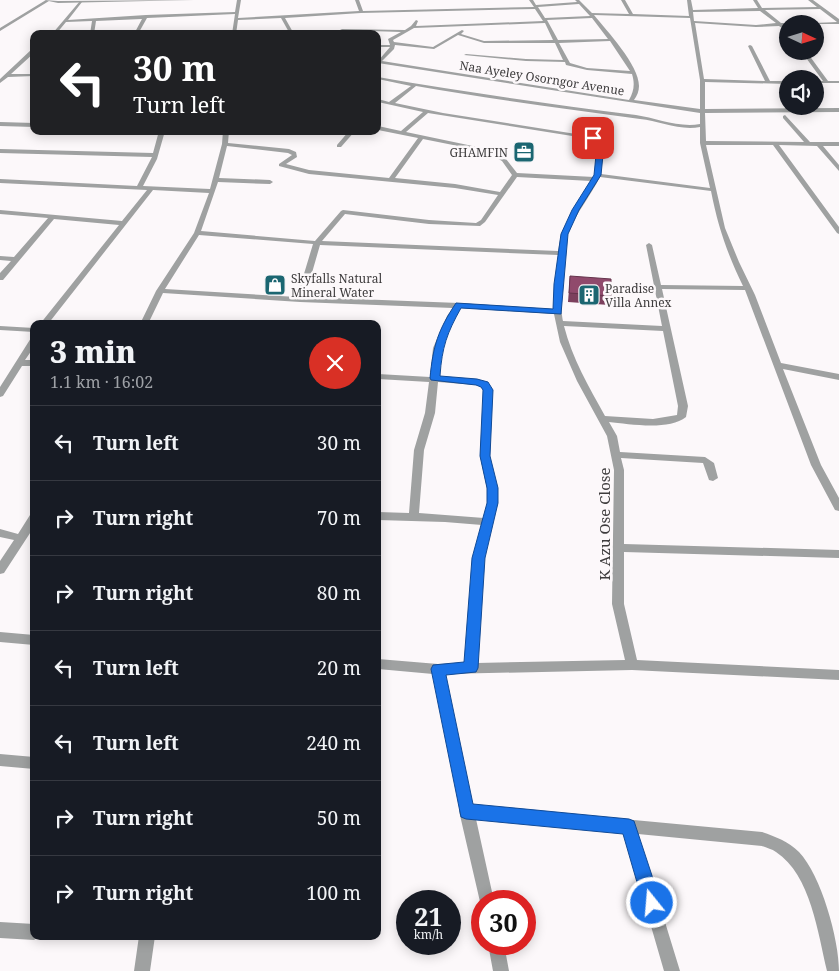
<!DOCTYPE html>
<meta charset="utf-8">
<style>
:root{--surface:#171b24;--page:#20242c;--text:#f1f3f6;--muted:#9ea1a6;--line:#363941}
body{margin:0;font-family:"Noto Serif",serif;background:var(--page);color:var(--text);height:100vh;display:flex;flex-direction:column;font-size:19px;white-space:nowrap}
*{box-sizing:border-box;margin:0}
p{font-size:16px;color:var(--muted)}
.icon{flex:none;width:28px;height:28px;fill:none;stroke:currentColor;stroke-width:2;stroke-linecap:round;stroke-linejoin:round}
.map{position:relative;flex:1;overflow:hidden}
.drawer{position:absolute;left:30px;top:320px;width:351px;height:620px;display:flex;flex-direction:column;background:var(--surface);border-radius:10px;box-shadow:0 2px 12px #0003}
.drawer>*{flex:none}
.top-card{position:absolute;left:30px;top:30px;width:351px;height:105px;border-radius:10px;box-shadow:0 2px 12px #0003;background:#202124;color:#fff;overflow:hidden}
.needle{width:32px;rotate:94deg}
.fabs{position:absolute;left:779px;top:15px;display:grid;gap:10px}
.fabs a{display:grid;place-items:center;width:45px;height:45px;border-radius:50%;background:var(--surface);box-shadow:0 2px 12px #0003;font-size:25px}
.speed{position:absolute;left:396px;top:890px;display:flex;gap:10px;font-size:25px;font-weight:700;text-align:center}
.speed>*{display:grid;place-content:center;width:65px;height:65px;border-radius:50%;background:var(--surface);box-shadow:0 2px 12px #0003;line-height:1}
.speed small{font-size:12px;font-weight:400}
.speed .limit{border:8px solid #d22;background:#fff;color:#111}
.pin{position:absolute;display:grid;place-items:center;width:42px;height:42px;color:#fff;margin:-21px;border-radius:10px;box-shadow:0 2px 8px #0006}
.me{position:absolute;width:55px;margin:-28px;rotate:343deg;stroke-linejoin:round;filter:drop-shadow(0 0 4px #0008)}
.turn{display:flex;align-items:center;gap:18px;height:105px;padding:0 20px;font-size:22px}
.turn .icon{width:65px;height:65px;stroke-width:2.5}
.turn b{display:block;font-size:35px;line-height:42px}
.round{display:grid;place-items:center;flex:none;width:52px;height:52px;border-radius:26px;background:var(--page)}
.headline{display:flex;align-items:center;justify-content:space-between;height:85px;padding:0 20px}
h1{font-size:30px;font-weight:800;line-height:38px}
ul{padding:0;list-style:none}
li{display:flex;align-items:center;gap:15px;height:75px;padding:0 20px;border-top:1px solid var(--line)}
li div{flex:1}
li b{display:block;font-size:19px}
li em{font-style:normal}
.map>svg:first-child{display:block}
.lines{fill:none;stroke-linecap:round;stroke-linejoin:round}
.minor{fill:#9fa1a1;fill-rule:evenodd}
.tertiary{fill:#9fa1a1;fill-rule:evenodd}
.wall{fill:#7c405d}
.building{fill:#904a6c;stroke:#65344c}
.route{fill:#1a73e8;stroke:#114b97}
.labels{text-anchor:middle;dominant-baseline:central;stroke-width:5;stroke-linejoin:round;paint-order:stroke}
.far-street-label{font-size:12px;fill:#3e3c3d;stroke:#fcf8fa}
.far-poi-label{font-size:12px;fill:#3e3c3d;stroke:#fcf8fa;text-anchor:start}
.street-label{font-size:15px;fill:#3e3c3d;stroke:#fcf8fa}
</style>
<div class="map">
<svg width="839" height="971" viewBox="0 0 839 971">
<rect width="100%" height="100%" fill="#fcf8fa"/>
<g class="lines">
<path class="minor" d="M46,0L49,1L0,31V28Z
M237,0H241L238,18L359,11L355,0H359L363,11L534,7L529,0H533L536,5L577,2L575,0H579L592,13L629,14L621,0H625L633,14L689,16L687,0H691L693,10L758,8L753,0H757L762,8L817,7L808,0H813L839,19V24H792L837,22L820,9L765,10L781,23H789L784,26L788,28V32L779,26L756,27L695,23L704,79L765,81L748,46L750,45L752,46L770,81H788V84L705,82V109L839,108V112L705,113L706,141L804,142L783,118V116L785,115L810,142H839V146H823L839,165V171L817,146L779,145L839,227V234L837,233L773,145H706L725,228L739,262L755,295L781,363L839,374V380L783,369L821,465L839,498V511L835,510L811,465L745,290L662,289L688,406L686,417C669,431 629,424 609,422L617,436L620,452L705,457L714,463L718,478L713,481L709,480L703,463L621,458L624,470V544L839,550V558L624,552V604L637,660L839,670V680L632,670L445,674L473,805L762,832C776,837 788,841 799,852C821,875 839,939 839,971H827C818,934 811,875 776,852C772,849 767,848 762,846L638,834L680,971H664L624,833L476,819L494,901H482V907L481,906L459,811L460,809L433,674L378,669V659L438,664L465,663L473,558L482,525L445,522L378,520V512L409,513L414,450L425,413L429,382L378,379V374L430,377L433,348L447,316L453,308L300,302L163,293L148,324H140L156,291L194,233L209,193L153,190L48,324H40L119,225L54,219L3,280H0V273L11,261L0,260V256L14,257L48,218L0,214V210L122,221L147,190L0,183V179L137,186L152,157L0,153V149L153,153L159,131H165L157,159L143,186L210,189L222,144L223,131H229L228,143L289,149L296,152L297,157L286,164L309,170L389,178L418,138L378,130V126L401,131L423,112L378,102V99L389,102L411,86L378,79V77C464,92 549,104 636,115C656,118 679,128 700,124V113L378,63V61L390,47H378V45H390L388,39L401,32L340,30L342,29L405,30L411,26L416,20L418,21L416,26L543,21L535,9L361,13L285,18L294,34H290L281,18L238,20L236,34H232L235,14L147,18L138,34H134L142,19L96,21L94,34H90L92,21L66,22L56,34H52L80,1L82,2L68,20L146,15L235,12ZM579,4L590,16L545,18L538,7ZM760,11L776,23L756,25L694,21L693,12ZM594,15L690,18L700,80V109L634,100C637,96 639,91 639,86C639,65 607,31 594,15ZM592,18L608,39L558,40L547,20ZM545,23L553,40L484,41L461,34L464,31L462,30L433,47L394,42L393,40L414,28ZM458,35L484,43H555L563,60L526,59L466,54L464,55L526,61L565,62L566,65L587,70L632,74C635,84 634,91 629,100L382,61L394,49L395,45L434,49ZM610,41L630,71L587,68L570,63L559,43ZM416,86C490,99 565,109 640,119C659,121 680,131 700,127V143L710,188L601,174L603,144L595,137L443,113L395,103ZM428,113L591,139L597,144L595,175L594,177L517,173L506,159L487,149L406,132ZM423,139L483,151L502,161L512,175L500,192L455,184L395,178ZM227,146L288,153L292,155L279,164V166L309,174L455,188L498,195L481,220L476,223L429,220L343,210L341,211L315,241L201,231L218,182L270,184L273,182L270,180L219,178ZM517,177L591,181L573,210L561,234L558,251L322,241L345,214L429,224L480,226L485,222ZM600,177L711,191C718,227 727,253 743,286L661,285L652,245L649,243L646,245L662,326L563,321C559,305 562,245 569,231C577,212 591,195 600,177ZM199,235L313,244L297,297L165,289ZM320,245L558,255L553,309L459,303L305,297ZM461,308L554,314L560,342L577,381L607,436L614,470L612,604L625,660L477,663L483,558L498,503L497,489L490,456L492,391L488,383L477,379L438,377L441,348L455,316ZM564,326L663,331L678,406L677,415L653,419L605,416C589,387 572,358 564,326ZM438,382L476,385L481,387L484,391L480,456L487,489L488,503L484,518L419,513L424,450L435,413Z
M167,33H183L185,34H165Z
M32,49H34V53L11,74H34V76L8,77L0,83V79Z
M801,51H806L828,81H839V83H815V81H823Z
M0,122L34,123V127L0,126Z
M349,131H355L341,147H337V145Z
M0,326L34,328V332L0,330Z
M31,338H34V347L25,360H34V366H22L3,396L0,397V387Z
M34,514V527L4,573L0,574V561L14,540L0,537V529L18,534L30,515Z
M0,632L34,635V645L0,642Z
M0,754L34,757V769L0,766Z
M0,922L34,924V936H40L34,940L0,938Z
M139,936H155L150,971H134Z
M488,944H504L509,971H493Z"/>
<path class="tertiary" d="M44,0L58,1L194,0L58,3Z"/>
</g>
<path class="wall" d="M570,276L611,296L609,305L568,302Z"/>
<path class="building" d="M570,276L611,279V296L569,293Z"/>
<path class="route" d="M593,136L604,145L601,175L579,210L568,234L561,314L461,308C447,333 442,347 440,376L477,379L488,382L493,390L490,456L498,488V503L485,558L478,668L476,672L446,675L473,804L629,819L634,821L661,903L658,909L652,912L646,909L643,903L623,834L466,819L461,817L431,669L433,665L464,662L472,558L487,503V488L480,456L483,390L481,387L476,385L431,380L430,378C433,346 438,330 456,303L553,309L554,284L561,234L572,210L594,175L597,145L590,138Z"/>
<defs>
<g id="office-square" transform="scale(1.125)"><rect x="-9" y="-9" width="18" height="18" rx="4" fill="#1b6671" stroke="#fcf8fa"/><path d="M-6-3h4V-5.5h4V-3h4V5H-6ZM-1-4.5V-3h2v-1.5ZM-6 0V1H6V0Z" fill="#fff"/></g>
<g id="shop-square" transform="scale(1.125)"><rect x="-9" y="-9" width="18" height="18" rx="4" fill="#1b6671" stroke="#fcf8fa"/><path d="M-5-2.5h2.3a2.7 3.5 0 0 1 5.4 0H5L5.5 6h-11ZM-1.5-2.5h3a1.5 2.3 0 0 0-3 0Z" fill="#fff"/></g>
<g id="building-square" transform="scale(1.125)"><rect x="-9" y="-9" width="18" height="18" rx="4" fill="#1b6671" stroke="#fcf8fa"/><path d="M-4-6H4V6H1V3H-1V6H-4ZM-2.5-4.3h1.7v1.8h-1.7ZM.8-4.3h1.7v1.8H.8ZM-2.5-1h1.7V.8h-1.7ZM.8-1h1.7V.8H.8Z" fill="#fff"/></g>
</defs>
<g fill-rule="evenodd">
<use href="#office-square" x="524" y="152"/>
<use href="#shop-square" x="275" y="285"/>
<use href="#building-square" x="589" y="295"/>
</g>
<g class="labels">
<g class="far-street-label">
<text transform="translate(542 78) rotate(9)">Naa Ayeley Osorngor Avenue</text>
</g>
<g class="far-poi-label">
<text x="508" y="152" text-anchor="end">GHAMFIN</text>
<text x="291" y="278">Skyfalls Natural<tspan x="291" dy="14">Mineral Water</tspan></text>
<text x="605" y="288">Paradise<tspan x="605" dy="14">Villa Annex</tspan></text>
</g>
<g class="street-label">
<text transform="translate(604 524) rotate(-90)">K Azu Ose Close</text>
</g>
</g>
</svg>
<div class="fabs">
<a><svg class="needle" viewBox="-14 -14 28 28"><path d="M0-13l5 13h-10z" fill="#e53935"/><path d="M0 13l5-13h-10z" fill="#9ea1a6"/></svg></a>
<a><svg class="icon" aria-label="sound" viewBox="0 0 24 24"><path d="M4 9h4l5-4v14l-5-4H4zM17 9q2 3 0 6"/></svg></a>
</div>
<div class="speed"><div>21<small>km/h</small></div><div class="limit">30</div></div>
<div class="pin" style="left:593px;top:138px;background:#d93025"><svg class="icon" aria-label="arrive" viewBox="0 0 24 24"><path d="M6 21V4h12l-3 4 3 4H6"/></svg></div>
<svg class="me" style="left:652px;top:903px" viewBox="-20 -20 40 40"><circle r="17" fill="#1a73e8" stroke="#fff" stroke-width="3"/><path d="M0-11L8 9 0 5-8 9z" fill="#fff"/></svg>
<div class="top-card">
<div class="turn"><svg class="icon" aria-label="left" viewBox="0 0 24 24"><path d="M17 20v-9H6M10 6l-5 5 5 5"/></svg><div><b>30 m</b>Turn left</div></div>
</div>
<section class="drawer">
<div class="headline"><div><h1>3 min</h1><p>1.1 km · 16:02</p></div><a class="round" style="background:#d93025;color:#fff"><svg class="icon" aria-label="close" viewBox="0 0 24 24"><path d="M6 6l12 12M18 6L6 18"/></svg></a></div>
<ul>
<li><svg class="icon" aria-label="left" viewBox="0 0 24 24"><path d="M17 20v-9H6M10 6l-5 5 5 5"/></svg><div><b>Turn left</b></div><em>30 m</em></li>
<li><svg class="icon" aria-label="right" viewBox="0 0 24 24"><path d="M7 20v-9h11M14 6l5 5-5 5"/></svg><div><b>Turn right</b></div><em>70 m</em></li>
<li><svg class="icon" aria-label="right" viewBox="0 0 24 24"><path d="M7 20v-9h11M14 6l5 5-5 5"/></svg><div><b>Turn right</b></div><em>80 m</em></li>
<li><svg class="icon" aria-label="left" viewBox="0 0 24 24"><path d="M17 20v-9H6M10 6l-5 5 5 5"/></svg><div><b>Turn left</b></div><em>20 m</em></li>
<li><svg class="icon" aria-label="left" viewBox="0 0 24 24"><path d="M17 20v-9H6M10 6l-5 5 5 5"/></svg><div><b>Turn left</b></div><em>240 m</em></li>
<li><svg class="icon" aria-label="right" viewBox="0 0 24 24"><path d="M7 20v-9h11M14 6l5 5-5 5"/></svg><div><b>Turn right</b></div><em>50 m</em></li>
<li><svg class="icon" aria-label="right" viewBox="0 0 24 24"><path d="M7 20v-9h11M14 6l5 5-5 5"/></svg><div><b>Turn right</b></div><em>100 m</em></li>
</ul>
</section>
</div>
